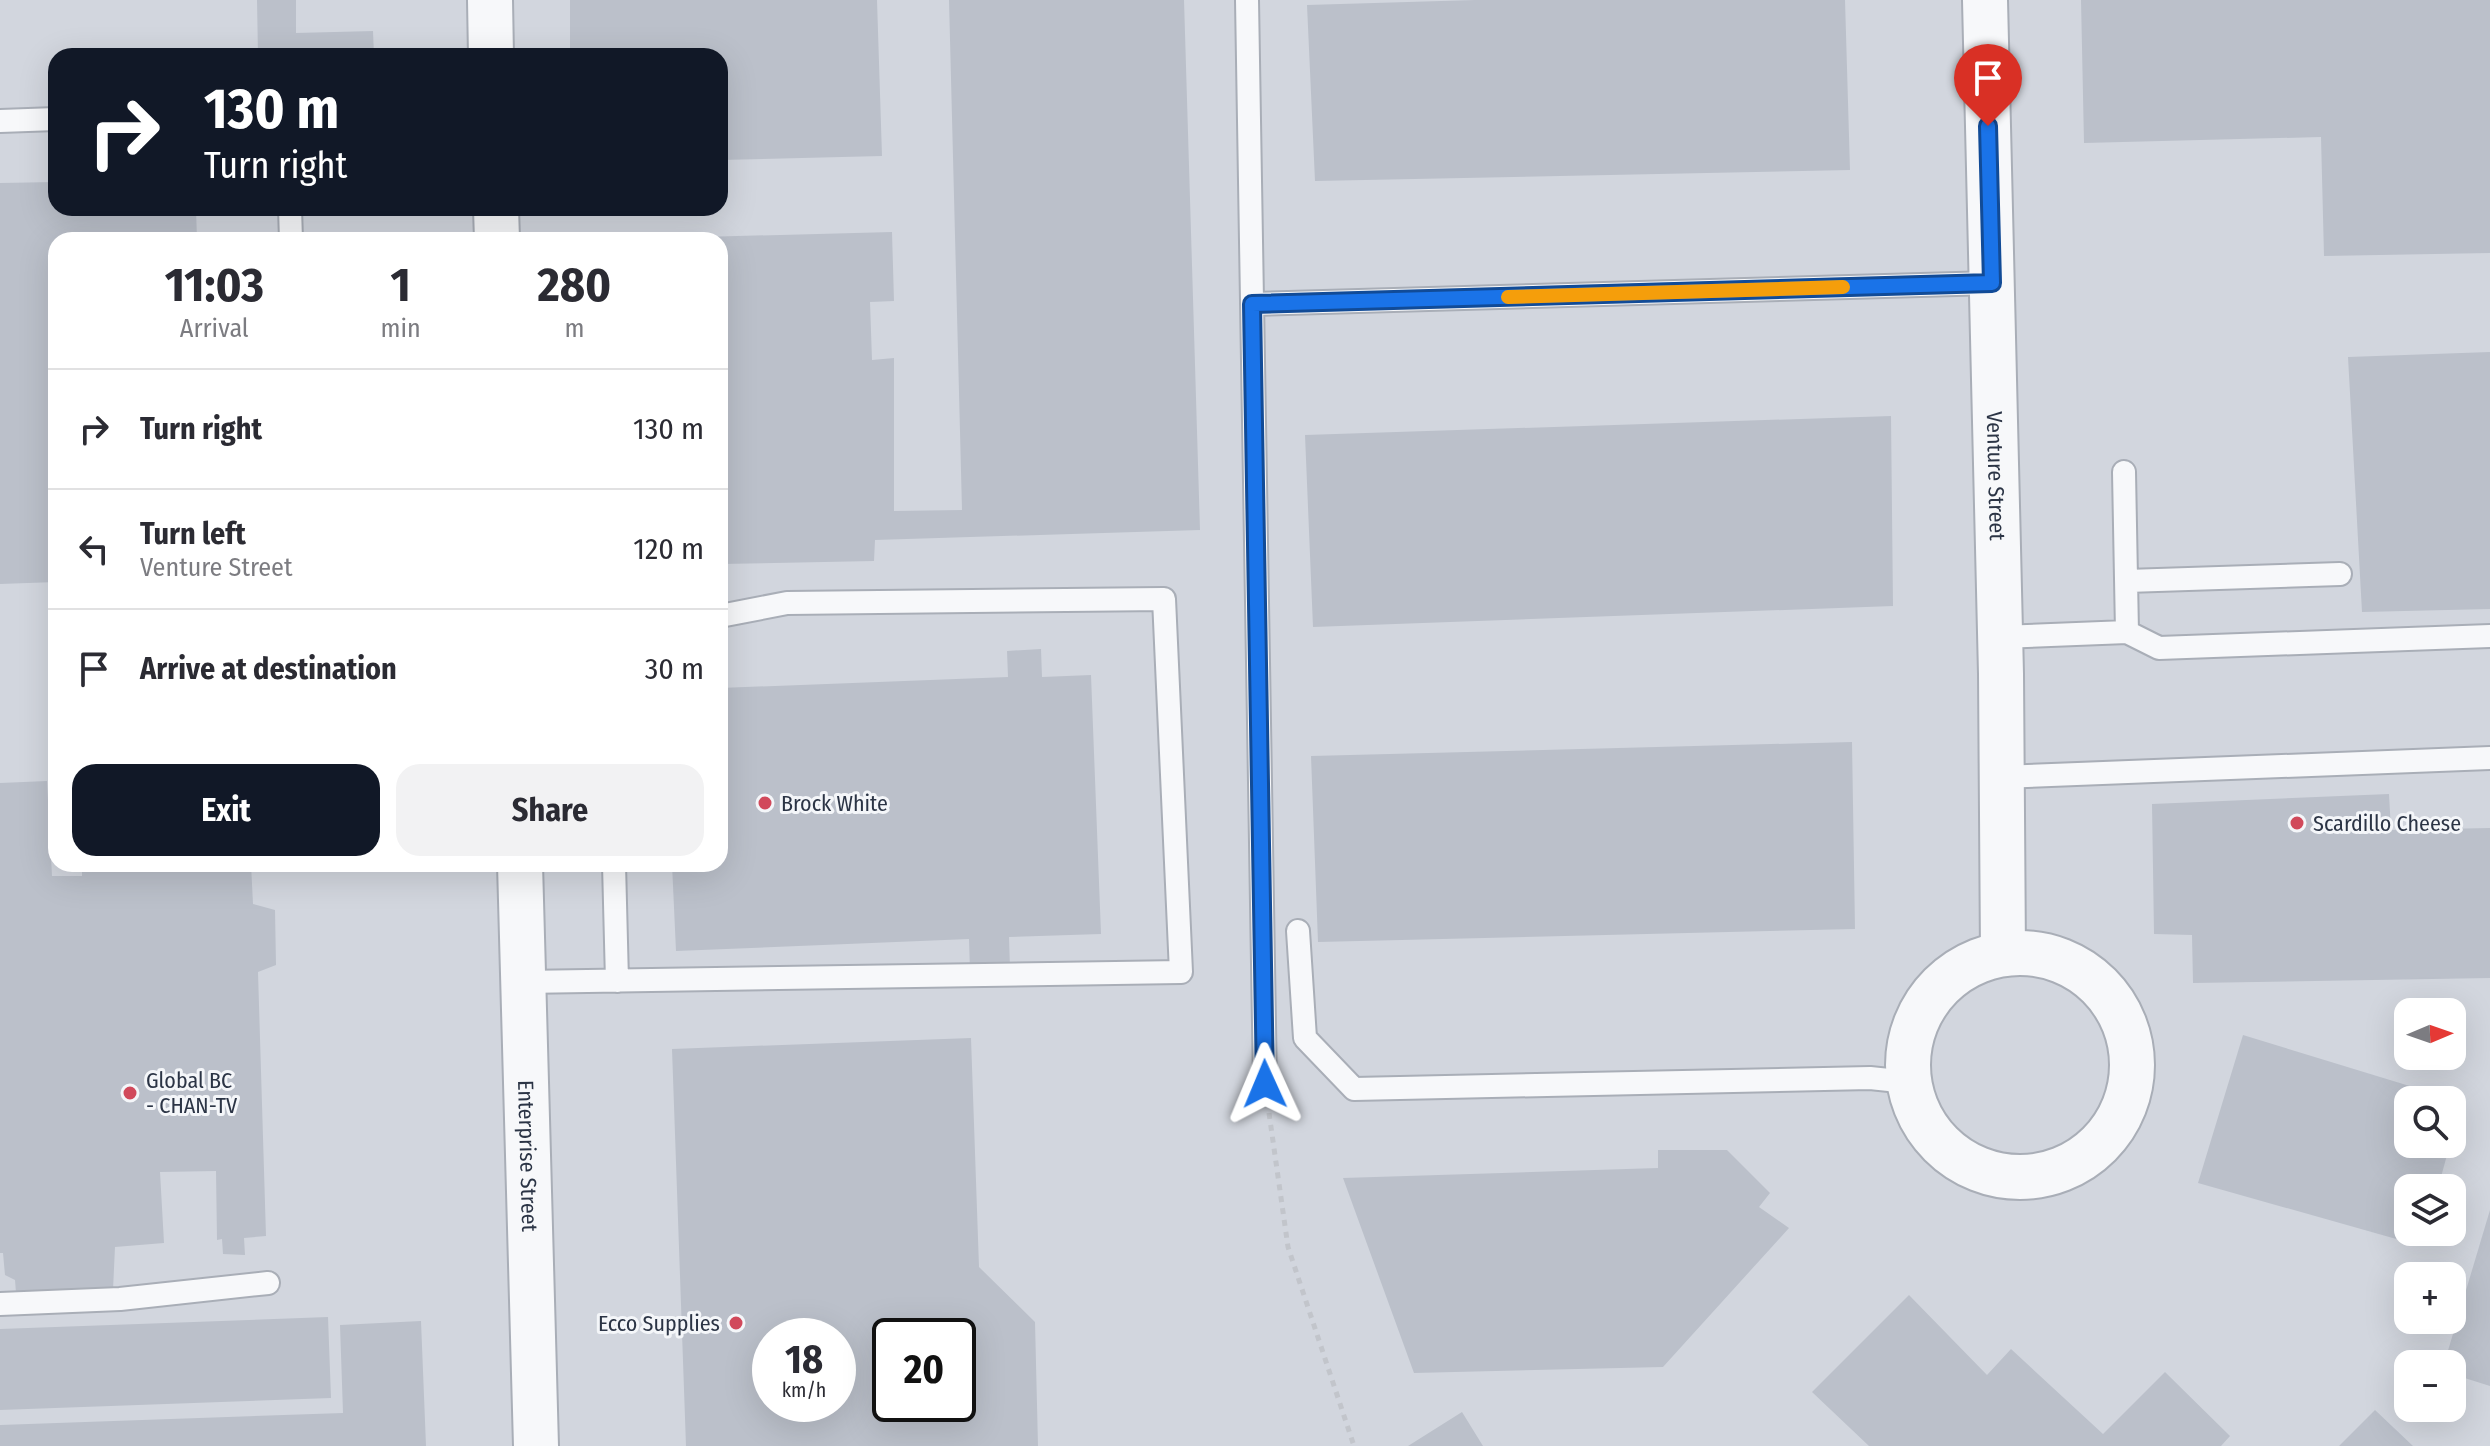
<!DOCTYPE html>
<meta charset="utf-8">
<style>
:root{--surface:#fff;--page:#f2f2f3;--text:#2b2b33;--muted:#7c7c81;--line:#e1e1e2;--accent:#111827}
body{margin:0;font-family:"Fira Sans Condensed",sans-serif;background:var(--page);color:var(--text);height:100vh;display:flex;flex-direction:column;font-size:30px;white-space:nowrap}
*{box-sizing:border-box;margin:0}
p{font-size:26px;color:var(--muted)}
.icon{flex:none;width:44px;height:44px;fill:none;stroke:currentColor;stroke-width:2;stroke-linecap:round;stroke-linejoin:round}
.map{position:relative;flex:1;overflow:hidden}
.details{position:absolute;left:48px;top:232px;width:680px;height:640px;display:flex;flex-direction:column;background:var(--surface);border-radius:24px;box-shadow:0 8px 32px #0002}
.details>*{flex:none}
.banner{position:absolute;left:48px;top:48px;width:680px;height:168px;border-radius:24px;box-shadow:0 8px 32px #0002;background:#111827;color:#fff;overflow:hidden}
.needle{width:52px;rotate:88deg}
.controls{position:absolute;left:2394px;top:998px;display:grid;gap:16px}
.controls a{display:grid;place-items:center;width:72px;height:72px;border-radius:16px;background:var(--surface);box-shadow:0 8px 32px #0002;font-size:40px}
.speed{position:absolute;left:752px;top:1318px;display:flex;gap:16px;font-size:40px;font-weight:700;text-align:center}
.speed>*{display:grid;place-content:center;width:104px;height:104px;border-radius:50%;background:var(--surface);box-shadow:0 8px 32px #0002;line-height:1}
.speed small{font-size:20px;font-weight:400}
.speed .limit{border:4px solid #111;border-radius:12px;background:#fff;color:#111}
.pin{position:absolute;display:grid;place-items:center;width:68px;height:68px;color:#fff;margin:-82px -34px;border-radius:50% 50% 50% 0;rotate:-45deg;box-shadow:0 0 8px #0007}
.pin .icon{rotate:45deg}
.me{position:absolute;width:88px;margin:-44px;rotate:359deg;stroke-linejoin:round;filter:drop-shadow(0 0 6px #0008)}
.turn{display:flex;align-items:center;gap:28px;height:168px;padding:0 24px;font-size:36px}
.turn .icon{width:104px;height:104px;stroke-width:2.5}
.turn b{display:block;font-size:56px;line-height:68px}
.eta{display:flex;justify-content:space-evenly;align-items:center;height:136px;text-align:center}
.eta b{font-size:48px;font-weight:700;line-height:56px}
.cta{display:flex;gap:16px;margin-top:auto;padding:16px 24px}
.cta a{flex:1;height:92px;border-radius:24px;background:var(--accent);color:#fff;font-size:32px;font-weight:700;line-height:92px;text-align:center}
.cta a+a{background:var(--page);color:var(--text)}
ul{padding:0;list-style:none}
li{display:flex;align-items:center;gap:24px;height:120px;padding:0 24px;border-top:2px solid var(--line)}
li div{flex:1}
li b{display:block;font-size:30px}
li em{font-style:normal}
.map>svg:first-child{display:block}
.built{fill:#d2d6de;fill-rule:evenodd}
.building{fill:#bbc0ca;fill-rule:evenodd}
.lines{fill:none;stroke-linecap:round;stroke-linejoin:round}
.lane-casing{stroke:#a9aeb7;stroke-width:26}
.street-casing{stroke:#a9aeb7;stroke-width:48}
.path{stroke:#c2c5cb;stroke-width:5;stroke-dasharray:6 6;stroke-linecap:butt}
.lane{stroke:#f7f8fa;stroke-width:22}
.street{stroke:#f7f8fa;stroke-width:44}
.route-casing{stroke:#114b97;stroke-width:20}
.route{stroke:#1a73e8;stroke-width:14}
.slow{stroke:#f59e0b;stroke-width:14}
.poi-dot{fill:#d1495b;stroke:#f4f6f9;stroke-width:3}
.labels{text-anchor:middle;dominant-baseline:central;stroke-width:6;stroke-linejoin:round;paint-order:stroke}
.street-label{font-size:22px;fill:#2b3445;stroke:#f4f6f9}
.poi-label{font-size:22px;fill:#2b3445;stroke:#f4f6f9;text-anchor:start}
</style>
<div class="map">
<svg width="2490" height="1446" viewBox="0 0 2490 1446">
<rect width="100%" height="100%" fill="#e4e7ec"/>
<path class="built" d="M0,0H2490V1446H0ZM56,56H720V208H56ZM56,240H720V864H56ZM2408,1012H2452V1056H2408ZM2408,1100H2452V1144H2408ZM2408,1188H2452V1232H2408ZM2408,1276H2452V1320H2408ZM770,1336H838V1404H770ZM890,1336H958V1404H890ZM2408,1364H2452V1408H2408Z"/>
<path class="building" d="M257,0H296V33L373,31L374,56H258Z
M570,0H877L882,156L720,160V56H570Z
M949,0H1184L1200,530L875,540L874,561L720,564V240H701V237L892,232L894,301L870,302L872,360L894,358V511L962,510Z
M1475,0H1845L1850,170L1315,181L1307,5Z
M2081,0H2490V253L2324,256L2321,137L2084,143Z
M56,182V208H196L197,240H56V582L0,584V183Z
M2490,352V609L2362,612L2348,357Z
M1891,416L1893,606L1313,627L1305,435Z
M1041,649L1042,677L1091,675L1101,934L1009,937L1010,969L970,971L969,939L676,951L672,864H720V688L1008,677L1007,651Z
M1852,742L1855,929L1318,942L1311,756Z
M47,781L52,876H82V864H251L253,904L275,910L276,965L258,972L266,1236L244,1238L245,1255L223,1254L222,1239L217,1240L216,1171L160,1172L164,1243L115,1247L113,1290L16,1293L15,1280L5,1275L3,1253H0V783Z
M2389,794L2391,830L2490,828V978L2193,983L2192,935L2154,934L2152,804Z
M2243,1035L2462,1102L2453,1134L2452,1100H2408V1144H2450L2438,1188H2408V1232H2425L2421,1246L2198,1183Z
M971,1038L979,1267L1035,1322L1038,1446H686L672,1049ZM770,1336H838V1404H770ZM890,1336H958V1404H890Z
M1658,1150H1727L1770,1193L1759,1207L1789,1228L1663,1367L1414,1373L1343,1178L1658,1168Z
M2490,1210V1386L2452,1374V1364H2444Z
M1909,1295L1987,1375L2011,1349L2103,1434L2165,1372L2230,1436L2221,1446H1869L1812,1392Z
M328,1317L331,1398L0,1410V1329Z
M421,1321L426,1446H0V1425L343,1413L340,1325Z
M2375,1410L2413,1446H2339Z
M1462,1412L1483,1446H1408Z"/>
<g class="lines">
<g class="lane-casing">
<path id="lane" d="M1247,0L1265,1084
M0,121L56,119
M290,208L291,240
M1252,304L1992,283
M2124,472L2127,632
M2127,581L2340,574
M2000,637L2127,632L2159,648L2490,636
M2001,777L2490,758
M614,864L617,981
M1298,931L1305,1038L1354,1089L1870,1078L1908,1082
M523,982L1181,972L1164,599L787,603L720,616
M0,1304L120,1299L268,1283"/>
</g>
<g class="street-casing">
<g id="street">
<path d="M490,0L491,56"/>
<path id="s1" d="M1985,0L2001,674L2003,954"/>
<path d="M496,208L497,240"/>
<path id="s2" d="M520,864L536,1446"/>
<circle cx="2020" cy="1065" r="112"/>
</g>
</g>
<path class="path" d="M1269,1113L1288,1247L1354,1446"/>
<use href="#lane" class="lane"/>
<use href="#street" class="street"/>
</g>
<g class="lines">
<g class="route-casing">
<path id="route" d="M1265,1084L1252,304L1992,283L1988,126"/>
</g>
<use href="#route" class="route"/>
<path class="slow" d="M1508,297L1843,287"/>
</g>
<g class="poi-dot">
<circle cx="765" cy="803" r="8"/>
<circle cx="2297" cy="823" r="8"/>
<circle cx="130" cy="1093" r="8"/>
<circle cx="736" cy="1323" r="8"/>
</g>
<g class="labels">
<g class="street-label">
<text stroke="none"><textPath href="#s1" startOffset="476">Venture Street</textPath></text>
<text stroke="none"><textPath href="#s2" startOffset="292">Enterprise Street</textPath></text>
</g>
<g class="poi-label">
<text x="781" y="803">Brock White</text>
<text x="2313" y="823">Scardillo Cheese</text>
<text x="146" y="1080">Global BC<tspan x="146" dy="25">- CHAN-TV</tspan></text>
<text x="720" y="1323" text-anchor="end">Ecco Supplies</text>
</g>
</g>
</svg>
<div class="controls">
<a><svg class="needle" viewBox="-14 -14 28 28"><path d="M0-13l5 13h-10z" fill="#e53935"/><path d="M0 13l5-13h-10z" fill="#7c7c81"/></svg></a>
<a><svg class="icon" aria-label="search" viewBox="0 0 24 24"><circle cx="10" cy="10" r="6"/><path d="M15 15l6 6"/></svg></a>
<a><svg class="icon" aria-label="layers" viewBox="0 0 24 24"><path d="M12 4l9 5-9 5-9-5zM3 14l9 5 9-5"/></svg></a>
<a>+</a>
<a>−</a>
</div>
<div class="speed"><div>18<small>km/h</small></div><div class="limit">20</div></div>
<div class="pin" style="left:1988px;top:126px;background:#d93025"><svg class="icon" aria-label="arrive" viewBox="0 0 24 24"><path d="M6 21V4h12l-3 4 3 4H6"/></svg></div>
<svg class="me" style="left:1265px;top:1084px" viewBox="-20 -20 40 40"><path d="M0-17L14 15 0 8-14 15z" fill="#1a73e8" stroke="#fff" stroke-width="4"/></svg>
<div class="banner">
<div class="turn"><svg class="icon" aria-label="right" viewBox="0 0 24 24"><path d="M7 20v-9h11M14 6l5 5-5 5"/></svg><div><b>130 m</b>Turn right</div></div>
</div>
<section class="details">
<div class="eta">
<div><b>11:03</b><p>Arrival</p></div>
<div><b>1</b><p>min</p></div>
<div><b>280</b><p>m</p></div>
</div>
<ul>
<li><svg class="icon" aria-label="right" viewBox="0 0 24 24"><path d="M7 20v-9h11M14 6l5 5-5 5"/></svg><div><b>Turn right</b></div><em>130 m</em></li>
<li><svg class="icon" aria-label="left" viewBox="0 0 24 24"><path d="M17 20v-9H6M10 6l-5 5 5 5"/></svg><div><b>Turn left</b><p>Venture Street</p></div><em>120 m</em></li>
<li><svg class="icon" aria-label="arrive" viewBox="0 0 24 24"><path d="M6 21V4h12l-3 4 3 4H6"/></svg><div><b>Arrive at destination</b></div><em>30 m</em></li>
</ul>
<div class="cta"><a>Exit</a><a>Share</a></div>
</section>
</div>
